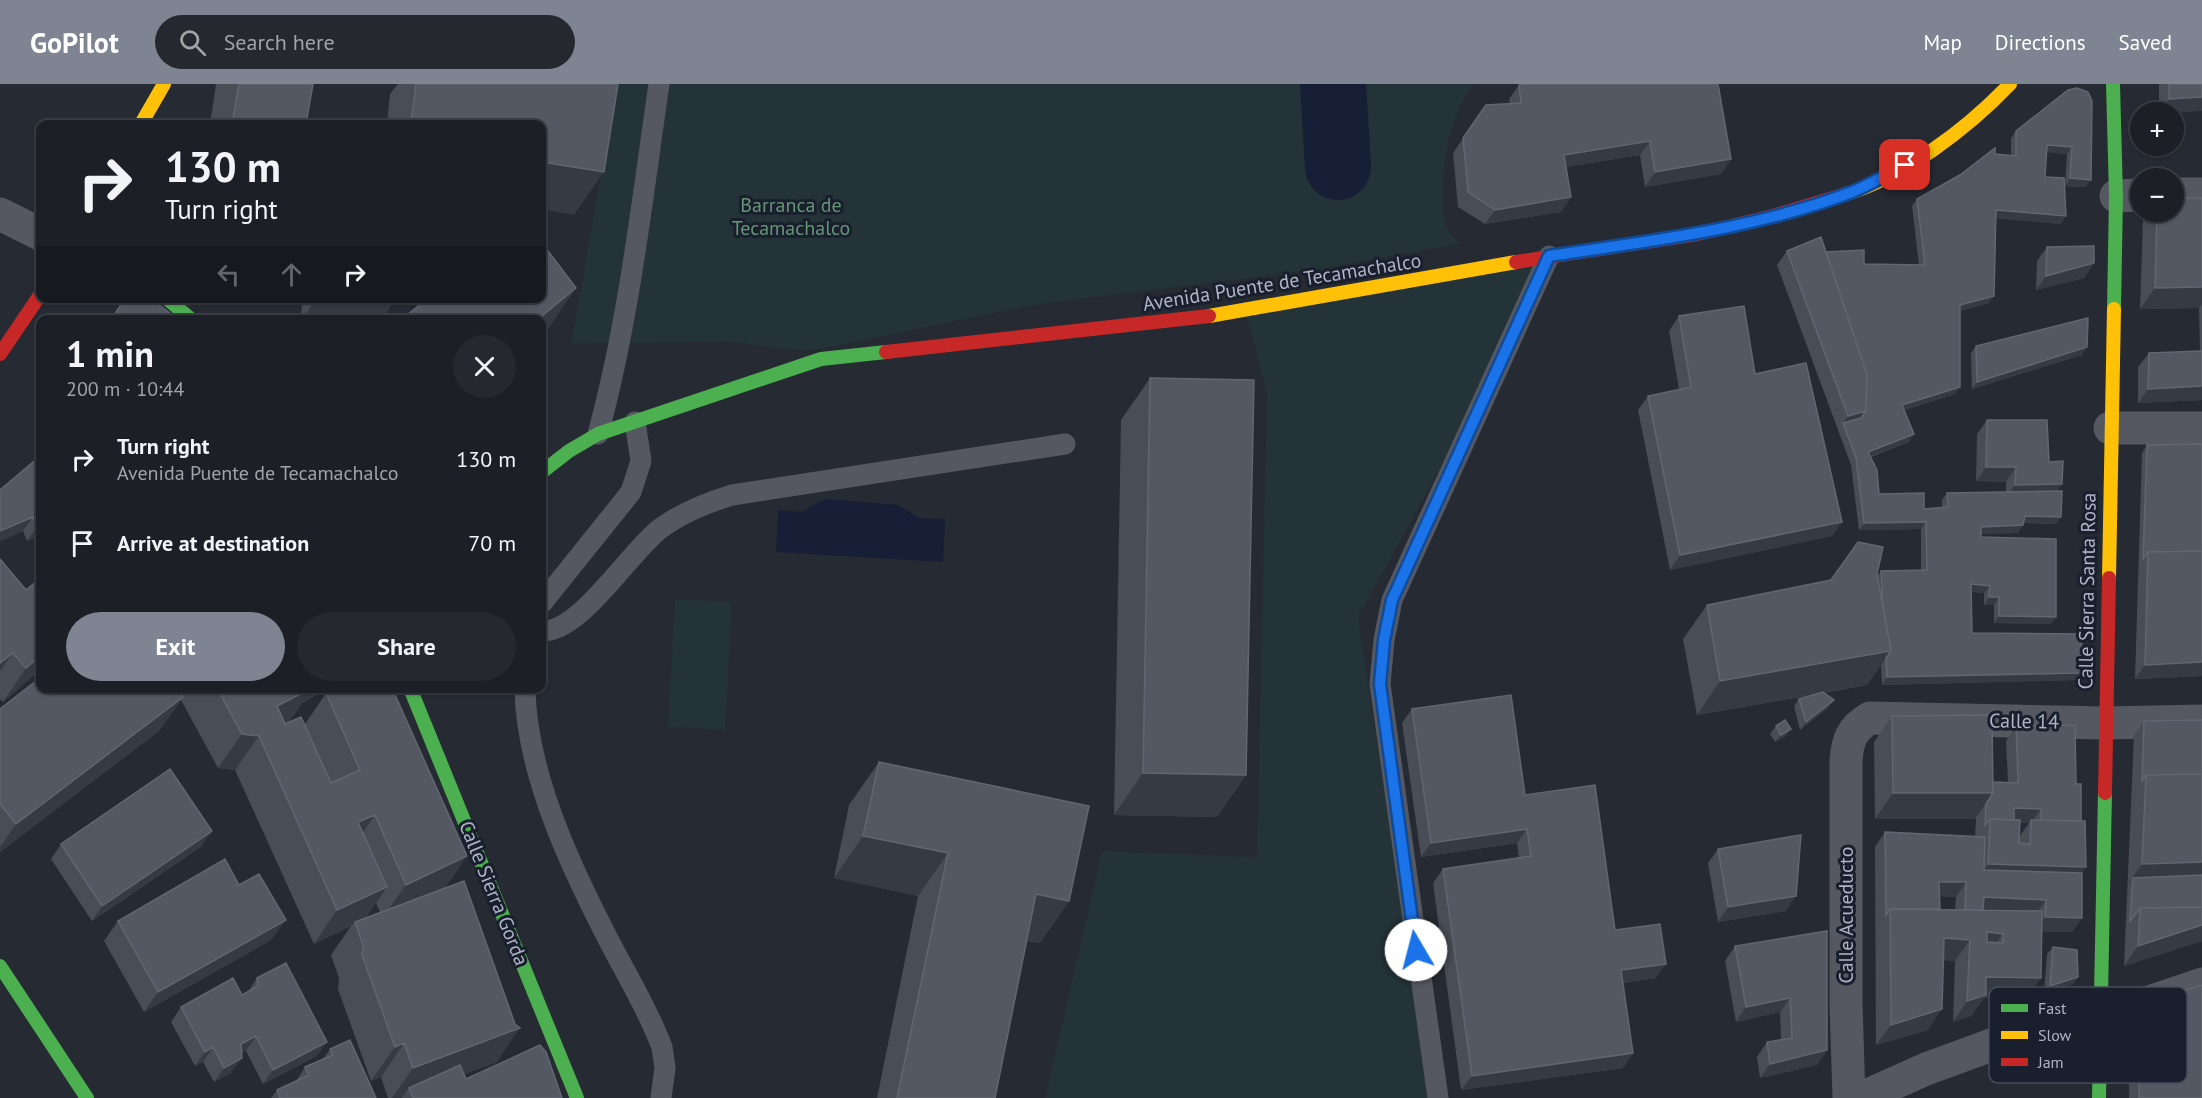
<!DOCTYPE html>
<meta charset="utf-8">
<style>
:root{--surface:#1c2026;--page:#25282e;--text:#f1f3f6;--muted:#a0a3a7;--line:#3a3e43;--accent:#7e8492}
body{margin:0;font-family:"PT Sans",sans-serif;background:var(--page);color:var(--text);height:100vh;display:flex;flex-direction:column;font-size:22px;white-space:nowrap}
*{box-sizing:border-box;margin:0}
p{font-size:20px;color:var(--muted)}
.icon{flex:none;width:33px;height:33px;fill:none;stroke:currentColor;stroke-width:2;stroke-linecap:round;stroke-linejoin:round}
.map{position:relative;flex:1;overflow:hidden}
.side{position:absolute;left:36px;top:231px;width:510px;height:378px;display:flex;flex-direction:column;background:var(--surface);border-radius:12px;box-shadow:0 2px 4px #0004,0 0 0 2px var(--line)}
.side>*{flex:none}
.hud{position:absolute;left:36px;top:36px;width:510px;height:183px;border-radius:12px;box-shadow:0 2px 4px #0004,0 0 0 2px var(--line);background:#1c2026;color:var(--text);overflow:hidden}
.buttons{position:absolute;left:2130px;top:18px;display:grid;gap:12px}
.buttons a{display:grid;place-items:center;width:54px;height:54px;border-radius:50%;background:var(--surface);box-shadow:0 2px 4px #0004,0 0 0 2px var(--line);font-size:30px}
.pin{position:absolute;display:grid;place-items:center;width:51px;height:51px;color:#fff;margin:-26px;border-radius:12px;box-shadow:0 3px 9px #0006}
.me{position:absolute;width:66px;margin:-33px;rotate:352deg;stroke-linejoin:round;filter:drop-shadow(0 0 4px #0008)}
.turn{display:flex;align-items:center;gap:21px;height:126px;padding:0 30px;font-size:27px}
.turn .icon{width:78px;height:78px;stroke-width:2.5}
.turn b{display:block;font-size:42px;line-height:51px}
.lanes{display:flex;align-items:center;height:57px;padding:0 30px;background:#0003;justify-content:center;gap:30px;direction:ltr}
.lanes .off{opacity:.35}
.round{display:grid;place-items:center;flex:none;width:63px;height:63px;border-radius:32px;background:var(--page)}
.overview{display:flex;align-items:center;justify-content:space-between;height:102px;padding:0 30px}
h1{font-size:36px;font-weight:800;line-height:45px}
.cta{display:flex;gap:12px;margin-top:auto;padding:12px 30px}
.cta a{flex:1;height:69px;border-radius:36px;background:var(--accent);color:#fff;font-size:24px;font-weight:800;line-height:69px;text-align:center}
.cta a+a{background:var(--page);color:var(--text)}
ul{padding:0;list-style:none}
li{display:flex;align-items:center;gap:18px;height:84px;padding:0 30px}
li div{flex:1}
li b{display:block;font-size:22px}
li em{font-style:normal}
header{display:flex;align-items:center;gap:36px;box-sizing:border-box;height:84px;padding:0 30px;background:var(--accent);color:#fff}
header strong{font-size:28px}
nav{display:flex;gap:33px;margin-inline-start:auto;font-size:21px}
.search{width:420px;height:54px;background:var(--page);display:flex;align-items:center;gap:15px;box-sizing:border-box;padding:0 21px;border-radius:33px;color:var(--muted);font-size:22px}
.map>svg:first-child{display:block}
.green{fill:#233338}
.water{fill:#161f35}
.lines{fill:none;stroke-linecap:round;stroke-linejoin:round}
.river{stroke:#161f35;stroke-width:66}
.lane{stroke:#565861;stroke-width:21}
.street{stroke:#565861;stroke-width:33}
.fast{stroke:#4caf50;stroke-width:14}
.slow{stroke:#ffc107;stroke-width:14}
.jam{stroke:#c62828;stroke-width:14}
.wall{fill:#484d56;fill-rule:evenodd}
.shaded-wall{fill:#363a43}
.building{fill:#535862;stroke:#616672;stroke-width:1.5;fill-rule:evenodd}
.route-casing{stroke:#114b97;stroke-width:15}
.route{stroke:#1a73e8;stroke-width:10}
.labels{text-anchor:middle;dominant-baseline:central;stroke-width:6;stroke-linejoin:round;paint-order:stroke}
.park-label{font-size:20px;fill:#659676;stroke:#191f2d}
.street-label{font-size:20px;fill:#aeb4c5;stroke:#191f2d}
.key{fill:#191f2d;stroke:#464c5b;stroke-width:1.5}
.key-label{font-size:16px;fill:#aeb4c5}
</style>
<header>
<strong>GoPilot</strong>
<div class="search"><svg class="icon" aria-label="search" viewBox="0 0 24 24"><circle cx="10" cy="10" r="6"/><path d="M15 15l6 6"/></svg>Search here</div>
<nav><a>Map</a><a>Directions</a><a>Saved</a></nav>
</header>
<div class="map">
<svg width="2202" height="1014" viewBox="0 0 2202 1014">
<rect width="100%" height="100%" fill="#262a32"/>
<path class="green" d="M617,0H1474C1449,29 1437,100 1445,137C1446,145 1455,154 1460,160L1319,185L1039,220L820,265L793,266L734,258L571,259Z
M1560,167L1358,533L1430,1014H1045L1102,767L1257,773L1267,310L1243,218Z
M675,515L732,518L725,646L668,643Z"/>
<path class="water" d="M825,415L898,421L919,434L945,435L943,478L776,468L778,426L801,428Z"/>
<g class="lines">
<path class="river" d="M1333,0L1338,83"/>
<path class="lane" d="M598,350C629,236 642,117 659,0
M542,519L631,408L641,377L635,338
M542,547C580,549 630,467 661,444C683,428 706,419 732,411L1065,360
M525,604C526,686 568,777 605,849C624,887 647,923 662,963L665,984L661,1014
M1438,1014L1380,600L1384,556L1392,516L1549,172"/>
<path class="street" d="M2174,110H2202
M2116,112L2140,111
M0,130L40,150
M2110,344H2202
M1849,1014L1846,919V676C1848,656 1851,645 1870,634L2105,639L2202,637
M1861,1014L1926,985L2005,956L2102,934L2202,900"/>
<path class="fast" d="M2113,0L2116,112L2114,225
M166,214L192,236
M542,388L569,367L598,350L821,275L886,268
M410,604L577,1014
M0,882L87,1014
M2099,1014L2105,709"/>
<path class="slow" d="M141,40L164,0
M1843,111C1904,93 1967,45 2010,0
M1209,232L1516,178
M2109,494L2114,225"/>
<path class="jam" d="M1516,178L1698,150L1773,132L1843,111
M886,268L1209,232
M0,270L40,211
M2105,709L2109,494"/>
</g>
<path class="wall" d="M216,0H313L306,40H210Z
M398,0H618L574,131L542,40H387L390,10Z
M2159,0H2202L2174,28H2159Z
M1519,1L1731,75L1721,90L1645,103L1640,71L1566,83L1571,113L1561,128L1485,140L1458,123L1453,69L1486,21L1510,20L1509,15Z
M2068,6L2091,96L2085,103L2065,102L2067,70L2047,68L2045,93L2061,140L1995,134L1989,219L1960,227L1955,310L1904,326L1909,358L1871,373L1879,410L1924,425L1942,424V416L1947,409L2006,408V398L1976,397L1977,350L1987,336L2049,378L2057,407L2056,440L2024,439L2018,449L1981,450V453L2056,533L2051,540L1994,539V521H1984V509L1971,508L1972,549L2076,596L1882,601L1881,581L1867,601L1824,609L1828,624L1800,646L1794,622L1799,615L1812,611L1697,631L1683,555L1707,521L1831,497L1858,458L1878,491L1881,487L1921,486V445L1859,446L1851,381L1777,181L1787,167L1826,168L1864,180L1919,181L1912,122L1917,115L1995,70L2011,72V54L2016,47Z
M2202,114V316L2138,319V283L2149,269L2200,267L2199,224L2140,225L2143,135L2149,128H2174Z
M2047,163L2094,179L2084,194L2036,206L2037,177Z
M303,214H396L381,236H300Z
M1679,232L1755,290L1842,438L1832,452L1670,486L1638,326L1648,312L1679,305L1669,247Z
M1976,262L2082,271L1972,305L1971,269Z
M1150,294L1246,691L1217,733L1114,731L1121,336Z
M40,340V351L37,346Z
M2147,361L2202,592L2135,595L2142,369Z
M40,376V452L27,457L23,447L0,457V406Z
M0,475L26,506L40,501V586L3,618L0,615Z
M179,604H330L302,619L289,638L285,640H305L326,609L445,804L497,978L464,990L466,995L562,1014H401L402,1013L399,1014H388L381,993L371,997L338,905L339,894L331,871L351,842L314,860L235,686L218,684L181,616L159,647L0,768V625L178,606ZM376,819L380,828L366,833Z
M1412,625L1525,711L1615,846L1656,894L1623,899L1633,969L1623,984L1461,1006L1433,799L1443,785L1519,774L1517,759L1421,773L1402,639Z
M1892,632L1993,698H2008L2006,657L2016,642L2076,700L2082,789L2072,848H2042L2026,914H1984L1971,932L1953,938L1955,877L1944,876L1928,946L1876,961L1875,763L1885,748L1975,753L1976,735H1875L1874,658ZM2020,739H2029L2019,753ZM1940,812L1956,813L1955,826L1940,825Z
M2202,636V857L2124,882L2134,651L2144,637Z
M1776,642L1786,652L1775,658L1770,650Z
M879,678L1069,817L1040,859L1027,857L995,1014H877L918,812L834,794L849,721Z
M61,760L202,762L92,837L51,775Z
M1718,765L1786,827L1718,838L1708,779Z
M118,837L271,856L144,928L104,857Z
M1827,847V966L1817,981L1760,994L1757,973L1767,958L1781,955L1780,928L1736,938L1725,877L1735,862Z
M2053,863L2078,893L2073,900L2044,909L2047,870Z
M257,894L317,972L263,1000L246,967L241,969L231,989L214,998L203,978L195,982L171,938L181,923L242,911L248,908Z
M2140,921L2202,1014H2129L2130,935Z
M330,965L376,1014H271L277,1006L296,997L305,983L323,975Z"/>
<path class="shaded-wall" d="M2202,13V27L2174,29L2160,28L2169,15Z
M1650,57L1640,71L1554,85L1564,71Z
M2047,61L2072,63L2067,70L2042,68Z
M1731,75L1721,90L1645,103L1655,88Z
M542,78L604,88L574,131L542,125Z
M2070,94L2091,96L2085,103L2065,102Z
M1571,113L1561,128L1485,140L1495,126Z
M1996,126L2066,132L2061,140L1990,134Z
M2094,179L2084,194L2036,206L2046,192Z
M2202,203V220L2199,224L2140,225L2155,204Z
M576,204L549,244L542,249V236H537Z
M1994,212L1989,219L1955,229L1960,221Z
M316,214H396L381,236H302Z
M2087,263L2082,271L1972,305L1977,298Z
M2202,302V316L2138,319L2148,305Z
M1960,303L1955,310L1897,329L1902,321Z
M1866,327L1856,341L1843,339L1848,332Z
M1914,350L1909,358L1863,375L1868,368Z
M1986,383H2016L2006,398L1976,397Z
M2062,400L2052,414L2005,415L2015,401Z
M2025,432L2061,433L2056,440L2019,439Z
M33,433L23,447L0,457V447Z
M1842,438L1832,452L1670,486L1680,471Z
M1926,438L1921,445L1859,446L1864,439Z
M40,441V452L27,457L37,443Z
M2023,441L2018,449L1976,450L1981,443Z
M1971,500L1990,502L1984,509L1966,507Z
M1989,513H1999L1994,521H1984Z
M1999,532L2056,533L2051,540L1994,539Z
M1891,567L1867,601L1697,631L1720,597Z
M13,569L0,587V579Z
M40,572V586L3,618L26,584Z
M2202,578V592L2135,595L2145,581Z
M2081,589L2076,596L1882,601L1887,593Z
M300,604H330L302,619L289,638L258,653L235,686L218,684L242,650Z
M183,613L159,647L0,768V763L16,740Z
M1834,616L1828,624L1800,646L1806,638Z
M1791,645L1786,652L1775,658L1781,651Z
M1143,689L1246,691L1217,733L1114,731Z
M1893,709H1993L1975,735H1875Z
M2014,724L2041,725L2031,739V736L2029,739L2004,738Z
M375,731L351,765L358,738Z
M1527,745L1517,759L1421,773L1431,759Z
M212,747L202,762L92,837L102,822Z
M863,752L948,769L918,812L834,794Z
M467,772L444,806L382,834L406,801Z
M2202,778V798L2133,794L2127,801L2142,780Z
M1988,780L2086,783L2072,803L1974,801Z
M1939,798H1966L1956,813L1929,812Z
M387,803L364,837L355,838L351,842L314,860L337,826Z
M1036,810L1069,817L1040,859L1007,852Z
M1796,812L1786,827L1718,838L1728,823Z
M1984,813L2046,816L2036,830L1974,828Z
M2045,833L2082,834L2072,848H2035Z
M286,836L271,856L144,928L158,908Z
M2202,836V857L2124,882L2138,862Z
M1987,848L2003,850L1988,870L1973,869Z
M1944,854L1970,856L1955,877L1930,874Z
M1666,880L1656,894L1611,900L1621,886Z
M1986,893L2041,894L2026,914H1984L1971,932L1953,938L1967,917Z
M2078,893L2073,900L2044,909L2050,902Z
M1790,914L1780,928L1736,938L1746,923Z
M1942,925L1928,946L1876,961L1891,941Z
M520,944L497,978L411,1010L409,1004L402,1013L399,1014H392L413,984Z
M256,952L246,967L231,974L241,960Z
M327,958L317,972L263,1000L273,986Z
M404,959L381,993L371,997L395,963Z
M213,963L203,978L195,982L205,968Z
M1827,966L1817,981L1760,994L1770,980Z
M1633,969L1623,984L1461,1006L1472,992Z
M242,974L231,989L214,998L224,984Z"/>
<path class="building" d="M239,0H313L306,40H232Z
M416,0H618L604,88L542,78V40H411Z
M1529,0H1718L1731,75L1655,88L1650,57L1564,71L1571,113L1495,126L1468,108L1463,54L1486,21L1521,19L1519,1Z
M2169,0H2202V13L2169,15Z
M2077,4L2088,8L2092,17L2091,96L2070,94L2072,63L2047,61L2045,93L2064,94L2066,132L1996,126L1994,212L1960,221V303L1902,321L1914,350L1868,368L1877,386L1879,410L1924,409V425L1948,423L1947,409L2062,407L2061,433L2025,432L2023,441L1981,443V453L2056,455V533L1999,532V513H1989L1990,502L1971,500L1972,549L2082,550L2081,589L1887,593L1886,574L1891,567L1883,524L1881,487L1927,486L1926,438L1864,439L1856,374L1843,339L1861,334L1866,327L1867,291L1826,168L1864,166V180L1925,181L1917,115L1960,91L1995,64V70L2016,72V47L2068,6Z
M2174,114H2202V203L2155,204L2157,128H2174Z
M1821,153L1867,291L1866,327L1848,332L1787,167Z
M542,159L576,204L537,236H401L428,214H542Z
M2094,162V179L2046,192L2047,163Z
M125,214H150L179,236H111Z
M1744,222L1755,290L1806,279L1842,438L1680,471L1648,312L1691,303L1679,232Z
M2088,234L2087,263L1977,298L1976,262Z
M2202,267V302L2148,305L2149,269Z
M1150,294L1254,296L1246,691L1143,689Z
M1987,336H2047L2049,378L2063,377L2062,400L2015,401L2016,383H1986Z
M2202,360V467L2148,468L2143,475L2147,361Z
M39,373L40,376V441L37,443L33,433L0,447V406Z
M1858,458L1883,463L1877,490L1891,567L1720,597L1707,521L1831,496Z
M2202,467V578L2145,581L2148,468Z
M0,475L26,506L37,497L40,501V572L26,584L13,569L0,579Z
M40,594V604H177L183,613L16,740L0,720V625Z
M217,604H312L277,622L285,640L301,633L331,699L360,686L326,609L337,604H392L467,772L406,801L375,731L358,738L387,803L337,826L259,652L242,650Z
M1823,608L1834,616L1806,638L1799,615Z
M1511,611L1525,711L1595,701L1615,846L1660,840L1666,880L1621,886L1633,969L1472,992L1443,785L1531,772L1527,745L1431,759L1412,625Z
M1992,631L1993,709H1893L1892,632Z
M1785,636L1791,645L1781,651L1776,642Z
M2202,636V690L2146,691L2142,697L2144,637Z
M2075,641L2076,700H2081V737L2041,736V725L2014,724V736L1990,735L1985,741L1986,720L1993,709V698L2018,699L2016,642Z
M879,678L1089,722L1069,817L1036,810L995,1014H897L948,769L863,752Z
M170,685L212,747L102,822L61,760Z
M2202,690V778L2142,780L2146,691Z
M1990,735L2020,736L2019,759L2030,760L2031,736L2085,737L2086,783L1988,780Z
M1885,748L1985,753L1984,786L2082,789V834L2045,833L2046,816L1984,813L1983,826H1965L1966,798H1939L1940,825H1890L1886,831Z
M1801,751L1796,812L1728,823L1718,765Z
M225,775L239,801L259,790L286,836L158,908L118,837Z
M2202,791V823L2140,824L2130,837L2133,794Z
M464,797L515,940L520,944L413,984L404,959L395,963L362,871L363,861L355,838Z
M2202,823V841L2138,862L2140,824Z
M1890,825L2042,827L2041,894L1986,893V911L1967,917L1970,856L1944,854L1942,925L1891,941ZM1987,848L2003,850V859L1987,858Z
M1827,847V966L1770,980L1767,958L1792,954L1790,914L1746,923L1735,862Z
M2053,863L2077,866L2078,893L2050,902Z
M286,879L327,958L273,986L256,952L241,960L242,974L224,984L213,963L205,968L181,923L233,894L242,911L258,902L257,894Z
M2202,901V1014H2139L2140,921Z
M350,956L376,1014H280L277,1006L309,991L305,983L333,971L330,965Z
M540,961L546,968L562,1014H413L409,1004L460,981L466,995Z"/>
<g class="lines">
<g class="route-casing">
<path id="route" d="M1416,866L1380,600L1384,556L1392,516L1549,172C1651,157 1755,145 1852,108C1870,101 1888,90 1905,81"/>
</g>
<use href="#route" class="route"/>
</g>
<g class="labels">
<g class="park-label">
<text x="791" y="121">Barranca de<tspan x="791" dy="23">Tecamachalco</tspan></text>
</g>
<g class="street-label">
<text transform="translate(1282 198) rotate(-9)">Avenida Puente de Tecamachalco</text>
<text transform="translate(2087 507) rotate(-89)">Calle Sierra Santa Rosa</text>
<text transform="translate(2024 637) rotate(1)">Calle 14</text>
<text transform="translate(494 809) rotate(68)">Calle Sierra Gorda</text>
<text transform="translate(1846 831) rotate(-90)">Calle Acueducto</text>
</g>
</g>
<rect x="1989" y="903" width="198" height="96" rx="9" class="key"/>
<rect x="2001" y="920" width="27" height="8" fill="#4caf50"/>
<rect x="2001" y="947" width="27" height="8" fill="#ffc107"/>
<rect x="2001" y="974" width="27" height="8" fill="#c62828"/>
<g class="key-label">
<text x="2038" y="930">Fast</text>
<text x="2038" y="957">Slow</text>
<text x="2038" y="984">Jam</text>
</g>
</svg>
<div class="buttons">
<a>+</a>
<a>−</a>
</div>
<div class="pin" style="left:1905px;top:81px;background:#d93025"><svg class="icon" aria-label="arrive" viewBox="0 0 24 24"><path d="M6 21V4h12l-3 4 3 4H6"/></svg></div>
<svg class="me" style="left:1416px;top:866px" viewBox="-20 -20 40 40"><circle r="19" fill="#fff"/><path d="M0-13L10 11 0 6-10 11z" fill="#1a73e8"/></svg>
<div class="hud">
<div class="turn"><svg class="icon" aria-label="right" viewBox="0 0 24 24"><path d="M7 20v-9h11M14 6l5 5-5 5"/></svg><div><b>130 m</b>Turn right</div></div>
<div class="lanes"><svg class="icon off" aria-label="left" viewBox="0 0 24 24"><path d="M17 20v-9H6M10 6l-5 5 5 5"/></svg><svg class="icon off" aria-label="ahead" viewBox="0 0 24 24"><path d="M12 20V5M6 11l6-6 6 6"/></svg><svg class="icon" aria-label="right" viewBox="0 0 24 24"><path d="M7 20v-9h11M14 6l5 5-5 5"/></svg></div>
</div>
<section class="side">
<div class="overview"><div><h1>1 min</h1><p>200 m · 10:44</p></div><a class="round"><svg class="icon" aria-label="close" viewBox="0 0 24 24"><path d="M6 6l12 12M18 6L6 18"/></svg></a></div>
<ul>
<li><svg class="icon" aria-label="right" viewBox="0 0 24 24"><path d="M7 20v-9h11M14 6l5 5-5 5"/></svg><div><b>Turn right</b><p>Avenida Puente de Tecamachalco</p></div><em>130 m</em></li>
<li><svg class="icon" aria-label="arrive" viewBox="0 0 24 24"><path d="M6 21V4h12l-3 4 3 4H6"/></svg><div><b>Arrive at destination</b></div><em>70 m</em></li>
</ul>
<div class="cta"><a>Exit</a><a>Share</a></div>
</section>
</div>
